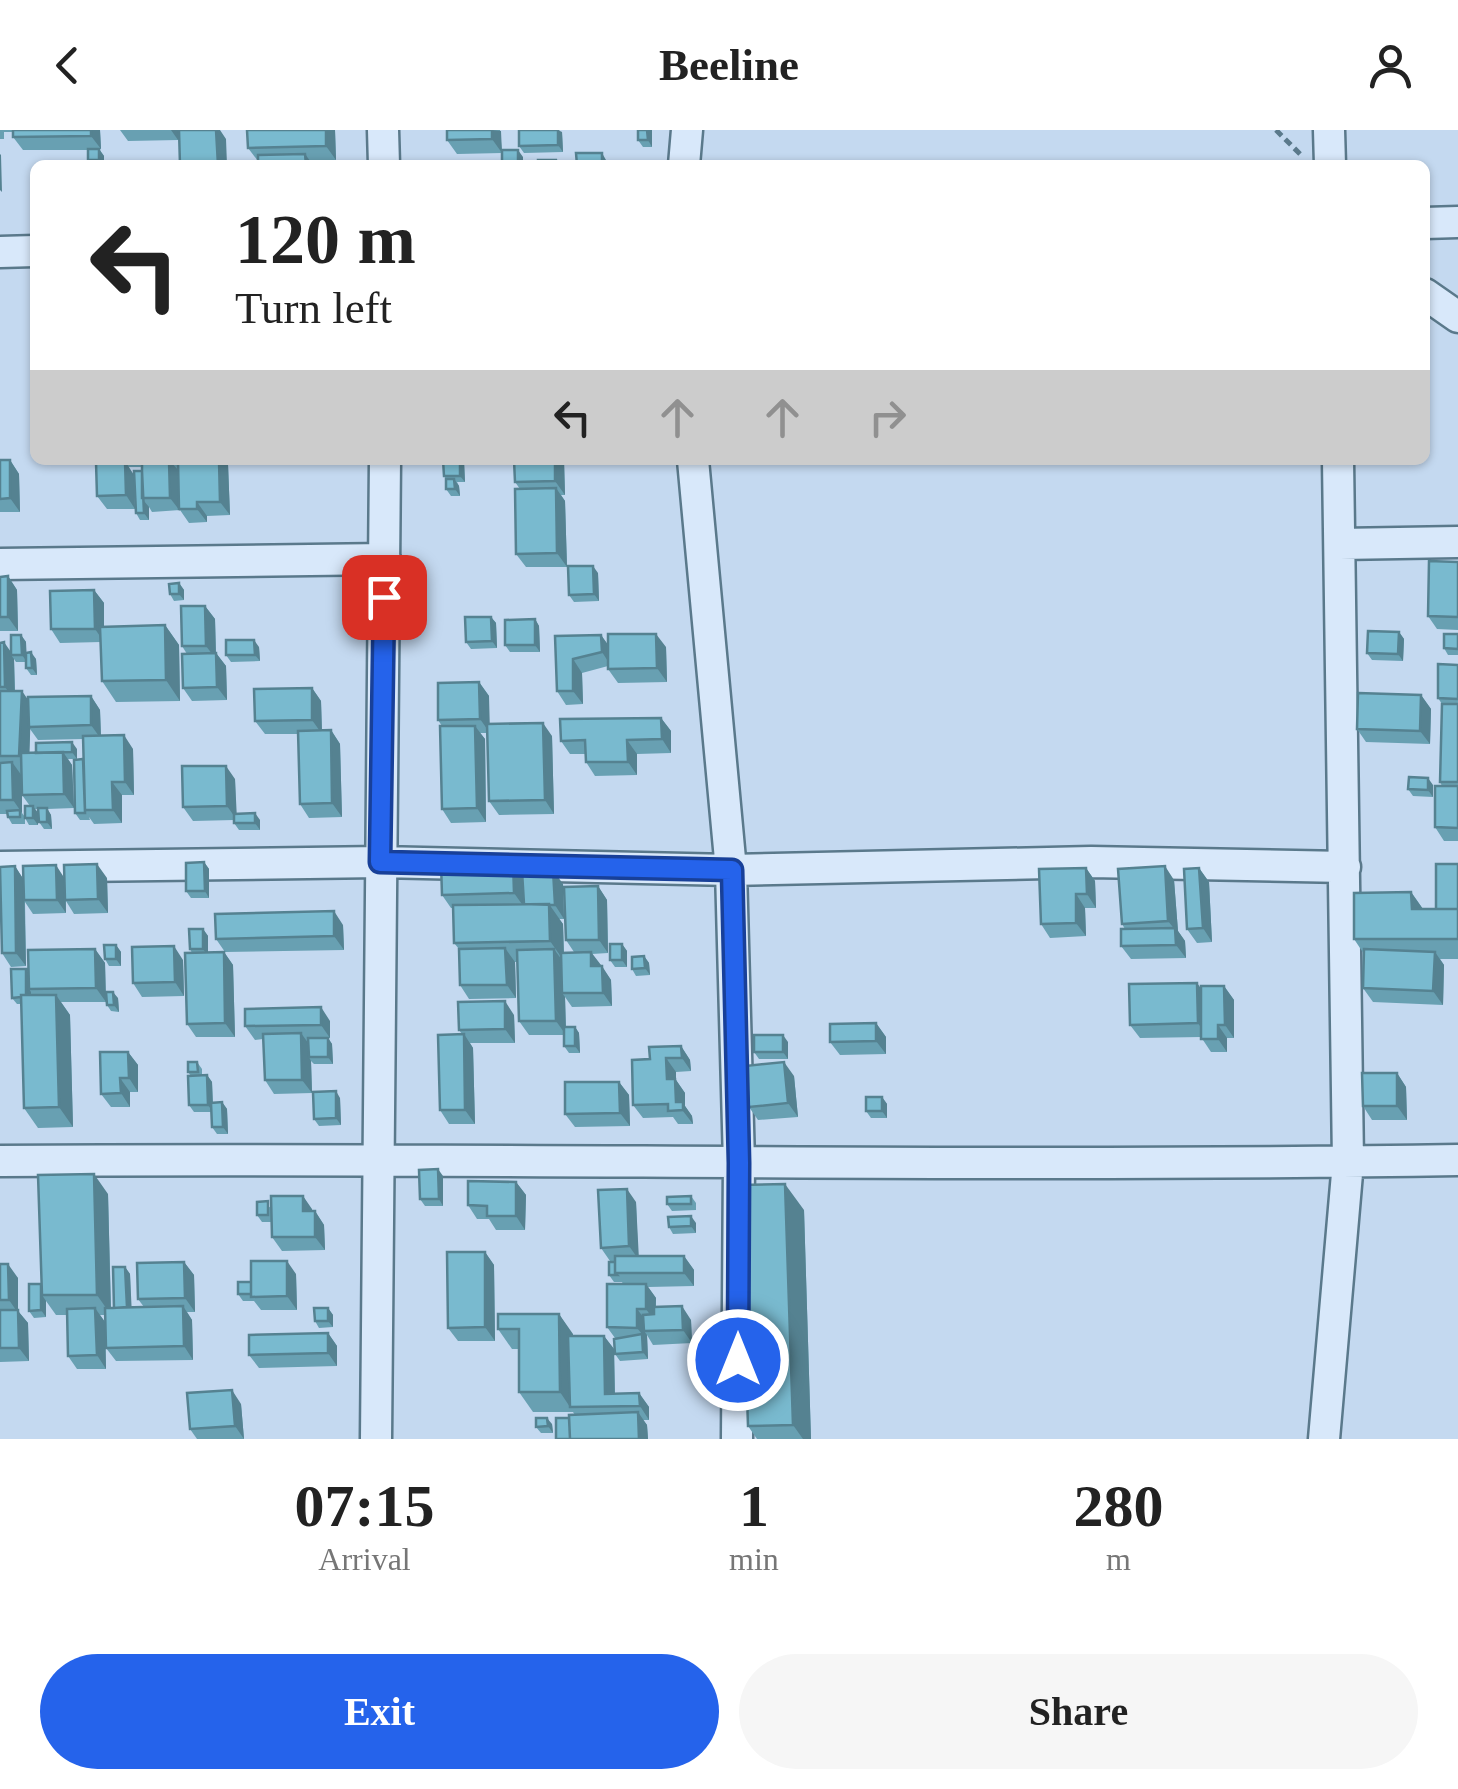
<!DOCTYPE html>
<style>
:root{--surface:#fff;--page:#f6f6f6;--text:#222;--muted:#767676;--accent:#2563eb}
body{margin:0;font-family:"Times New Roman",serif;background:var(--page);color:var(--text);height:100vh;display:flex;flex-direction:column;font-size:38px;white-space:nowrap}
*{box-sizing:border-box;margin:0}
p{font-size:32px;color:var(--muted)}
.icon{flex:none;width:55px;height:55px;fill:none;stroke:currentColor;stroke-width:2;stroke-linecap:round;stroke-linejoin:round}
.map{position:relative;height:1309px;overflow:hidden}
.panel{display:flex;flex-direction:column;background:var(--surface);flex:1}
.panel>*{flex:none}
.hud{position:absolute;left:30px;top:30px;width:1400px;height:305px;border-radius:15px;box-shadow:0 2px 8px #0004;background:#fff;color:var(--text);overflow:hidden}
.pin{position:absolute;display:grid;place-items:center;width:85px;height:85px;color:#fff;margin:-42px;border-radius:20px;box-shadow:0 5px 15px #0006}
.me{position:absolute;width:110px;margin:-55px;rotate:0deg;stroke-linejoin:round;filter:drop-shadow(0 0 8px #0008)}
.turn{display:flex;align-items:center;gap:35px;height:210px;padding:0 40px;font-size:45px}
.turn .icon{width:130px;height:130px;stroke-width:2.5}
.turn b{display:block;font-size:70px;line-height:85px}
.lanes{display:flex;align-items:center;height:95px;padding:0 40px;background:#0003;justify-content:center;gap:50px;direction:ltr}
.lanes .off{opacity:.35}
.eta{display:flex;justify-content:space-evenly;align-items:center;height:170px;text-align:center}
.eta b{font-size:60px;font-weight:700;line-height:70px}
.primary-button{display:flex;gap:20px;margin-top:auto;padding:20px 40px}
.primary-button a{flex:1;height:115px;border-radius:60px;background:var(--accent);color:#fff;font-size:40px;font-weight:700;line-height:115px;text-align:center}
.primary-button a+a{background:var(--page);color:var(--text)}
header{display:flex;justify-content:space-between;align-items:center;height:130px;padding:0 40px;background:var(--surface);font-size:45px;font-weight:700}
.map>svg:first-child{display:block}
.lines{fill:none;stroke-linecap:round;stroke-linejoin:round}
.minor-casing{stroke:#5a798b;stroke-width:35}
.path{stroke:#5a798b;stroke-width:5;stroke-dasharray:8 5;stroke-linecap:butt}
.minor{stroke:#d8e8fa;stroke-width:30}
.wall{fill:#68a0b2;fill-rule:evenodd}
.shaded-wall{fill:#558291}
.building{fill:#79bacf;stroke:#558291;stroke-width:2.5}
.route-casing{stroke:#184099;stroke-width:25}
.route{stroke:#2563eb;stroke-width:18}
</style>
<header><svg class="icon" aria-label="back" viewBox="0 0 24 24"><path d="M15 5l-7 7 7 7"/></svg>Beeline<svg class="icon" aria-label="person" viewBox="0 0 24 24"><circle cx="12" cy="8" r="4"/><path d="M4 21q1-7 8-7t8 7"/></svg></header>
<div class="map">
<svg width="1458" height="1309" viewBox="0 0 1458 1309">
<rect width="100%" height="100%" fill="#c4d9f0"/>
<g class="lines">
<g class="minor-casing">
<path id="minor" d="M383,0L384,35
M1329,0L1330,35
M684,35L687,0
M1425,93L1458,92
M0,122L35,121
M1425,164L1458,187
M693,330L731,740L739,1033L737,1309
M1340,414L1458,412
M0,434L385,429
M0,737L380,732L731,740L1091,732L1345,737
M0,1031C486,1027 972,1038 1458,1030
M376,1309L385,330
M1324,1309L1348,1032L1338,330"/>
</g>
<path class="path" d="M1276,0L1302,26"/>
<use href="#minor" class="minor"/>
</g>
<path class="wall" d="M0,0H100L101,19H99L104,26V35H91L88,30V20H23L13,7V2H4V9H0Z
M120,0H178V10L128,11Z
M247,0H335L336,30H310L313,35H258V31L248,18Z
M447,0H500L502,23L457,24L447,10Z
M652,0V17H643L638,10Z
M562,2L563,22L524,23L519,16Z
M0,330H10L19,344L20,382H0Z
M118,330H219L228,334L230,385L207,386V392L189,393L180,380L152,382L149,377V390H140L136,383L142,337H129L135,379H107L97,366Z
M300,330H325V334L304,335Z
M564,330L565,365H561L565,371L567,437H526L516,424L520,359L515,352Z
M464,331L465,352H457L459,356L460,366H451L446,359V349L444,346Z
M1458,432V500L1437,499L1428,486Z
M598,443L599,471L574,472L569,465Z
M8,446L17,460L18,501H0V447Z
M179,453L184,460V470L174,471L170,464Z
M94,460L104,473V497L165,495L179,515L180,571L116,572L102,551L101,512L60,513L51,499Z
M205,476L215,489L216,523L226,536L227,570L192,571L183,558L187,524L182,516Z
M491,487L496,493L497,518L471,519L466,512Z
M535,489L539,496L540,522H510L505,515Z
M1399,502L1404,509L1403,531L1372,530L1367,523Z
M1458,504V525H1448L1444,518Z
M21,505L26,512V522L36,529L37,545H31L26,538V532H16L14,529L15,561L28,570L91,566L100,580L101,605L133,619L134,665H122V693L94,694L89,687L90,690H80L75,683L83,629V609L38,610L30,599L29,623L77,619V629H68L72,635L74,678L47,679L51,685L52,699H44L39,692L38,679H35L38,683V695H29L25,688V694H12L8,687L7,684H0V513L11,522ZM22,648V665L30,676L25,687L22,683Z
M601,505L608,515L666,517L667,552L618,553L608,539V536L582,543L583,574L566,575L557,561L555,506Z
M259,517L260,531L231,532L226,525Z
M1458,535V711H1444L1435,697L1442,656L1440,652L1442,574L1438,568Z
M479,552L489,566V594L552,606L554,684L499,685L489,671L488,603H480L485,609L486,692L451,693L442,679V596L438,590Z
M312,558L321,571L322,601L331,600L340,614L342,687L309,688L300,674L298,604H265L255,591Z
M1421,565L1431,579L1430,614L1366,612L1357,599Z
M661,588L671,601V623L637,624V645L595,646L586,632V624H570L561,611Z
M235,649L236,684L260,690V700H239L234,693V690L193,691L183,677Z
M1433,655V667L1413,666L1408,659Z
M204,732L209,739V768H191L186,761Z
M1458,734V829H1440L1444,835L1443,875L1373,872L1363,858L1364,824L1354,809L1411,762L1423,779H1436Z
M15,736L23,749L107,748L108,783L74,784L66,771V783L33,784L25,772L26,836L11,837L2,823Z
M1086,738L1095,751L1096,778H1085L1086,806L1050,808L1041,794Z
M1199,738L1209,752L1212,812L1197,813L1187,799Z
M523,745L563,754L564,789H559L563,794L564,823L574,822L566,810L598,756L607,770L608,823L592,824L611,850L612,876L572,877L565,867L566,897H575L579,903L580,923H569L564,916V905H529L519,891L518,832H515L516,868L469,869L460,855L459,819L454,813L453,778H451L442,765Z
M1174,750L1178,801L1185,811L1186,828L1131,829L1121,816L1125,799L1122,794Z
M343,795L344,820L225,822L216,809Z
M203,799L208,806V822H224L233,835L235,907H196L187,894L192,823L190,819Z
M622,814L627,821V837H615L610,830Z
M116,815L121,822V836H109L105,829Z
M95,819L105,833L106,872H61L70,885L73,997L38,998L24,978L21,874H17L12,868L26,839L28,843Z
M644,826L649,833L650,845L636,846L632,839Z
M183,830L184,866L142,867L133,853Z
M1197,853L1201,859L1224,856L1234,870V908H1227V922H1211L1201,907L1140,908L1130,895Z
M118,868L119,882L111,881L107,875Z
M514,885L515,913H470L473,918L475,994H449L440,980L462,904L459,900Z
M330,891V908H328L332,914L333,934H314L311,931L312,963L274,964L265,950L263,909L255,910L245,896Z
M876,893L886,907V924L840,925L830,912Z
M788,912V929H759L754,922Z
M681,916L690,930L691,941L676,942V950L685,963V976L692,986L693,994H678L673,987L643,988L633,975L650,929Z
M128,922L138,935V962H130V977H111L101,964Z
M197,932L202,939V945H207L212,952L213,973L222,972L227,979L228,1004H217L212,997V982H194L189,975L191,946L188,942Z
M1397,943L1406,957L1407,990H1372L1363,976Z
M794,946L798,987L758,990L749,977Z
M619,952L629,965L630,996L575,997L565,984Z
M882,967L887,974V988H871L866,981Z
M340,968L341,995L319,996L314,989Z
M443,1046V1076H425L420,1069Z
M516,1052L526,1065L525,1100H496L489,1089H477L468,1075Z
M108,1064L111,1178H114L125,1137L130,1144L131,1177H144L138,1169L184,1132L194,1145L195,1182H187L192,1190L193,1230L116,1231L106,1218V1185H100L105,1192L106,1239H77L68,1226L67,1185H56L46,1171V1187L34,1188L29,1181L41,1154Z
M303,1066L312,1081H315L324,1095L325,1120L282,1121L272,1107V1092H262L257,1085L271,1076Z
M691,1066L696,1073V1080L672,1081L667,1074Z
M636,1072L638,1126H684L694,1140V1156L648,1157L656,1168V1177L691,1190L692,1213L653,1215L647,1205L648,1229L620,1231L615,1224V1208L607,1197L623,1154L622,1152H614L609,1145L615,1131H610L601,1118Z
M804,1080L811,1309H757L748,1296Z
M696,1093V1103L673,1104L669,1097Z
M485,1122L494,1135L495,1211H458L448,1198Z
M0,1134L18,1148V1181L28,1193L29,1231L0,1232Z
M296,1144L297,1180H261L254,1171H243L238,1164L251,1152Z
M328,1178L333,1185V1197L319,1198L315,1191Z
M559,1184L573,1206H604L614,1219L615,1263H639L649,1277V1290H643L647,1295L648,1309H556L569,1288L575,1285L573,1282H533L519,1262V1219H512L498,1199Z
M328,1203L337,1216V1236L259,1238L249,1225Z
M241,1274L244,1309H197L190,1299Z
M552,1294L553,1303H541L536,1297Z"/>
<path class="shaded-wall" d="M91,0H100L101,19L91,6Z
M171,0H178V10Z
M216,0H220L226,9L227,35H218Z
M326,0H335L336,30L326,16Z
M492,0L501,1L502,23L492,9Z
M558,0L562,2L563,22L558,15Z
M647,0H652V17L648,10Z
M99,19L104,26V35L99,30Z
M518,20L523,27V35H518Z
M602,23L606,30L607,35H602Z
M0,24L1,25L2,62L0,60Z
M305,24L313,35H306Z
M10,330L19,344L20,382L10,368Z
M169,330L179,341L180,381L170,368Z
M219,330H225L228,334L230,385L220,372Z
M460,330L464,331L465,352L460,346Z
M555,330H564L565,365L555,351Z
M125,331L134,345L135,379L126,365Z
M454,349L459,356L460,366L455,359Z
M556,358L565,371L567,437L557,423Z
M144,371L149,377V390L144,383Z
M197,372L207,386V392L197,379Z
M593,436L598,443L599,471L594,464Z
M8,446L17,460L18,501L8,487Z
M179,453L184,460V470L179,464Z
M94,460L104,473V512L95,499Z
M205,476L215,489L216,529L206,516Z
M491,487L496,493L497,518L492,511Z
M535,489L539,496L540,522L535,515Z
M165,495L179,515L180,571L166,550Z
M1399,502L1404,509L1403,531L1398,524Z
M656,504L666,517L667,552L657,538Z
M21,505L26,512L27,532L22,525Z
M601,505L611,519V536L602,522Z
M254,510L259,517L260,531L255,525Z
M4,512L13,525H11L14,529L15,571L5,557Z
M31,522L36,529L37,545L32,538Z
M216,523L226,536L227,570L217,557Z
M573,529L582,543L583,574L573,561Z
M479,552L489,566L490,603L480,589Z
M312,558L321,571L322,604L312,590Z
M22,561L31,574L29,639L19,626Z
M1421,565L1431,579L1430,614L1420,601Z
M91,566L100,580L101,609L91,595Z
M661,588L671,601V623L662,609Z
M543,593L552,606L554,684L545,670Z
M475,596L485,609L486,692L477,678Z
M331,600L340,614L342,687L332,673Z
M124,605L133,619L134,665L125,652Z
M627,610L637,624V645L628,632Z
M72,612L77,619V629L72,622Z
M63,622L72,635L74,678L64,664Z
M12,632L22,646V683L13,670Z
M226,636L235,649L237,690L227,676Z
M1428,648L1433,655V667L1428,660Z
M112,652L122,665V693L113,680Z
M33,676L38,683V695L33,688Z
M47,678L51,685L52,699L47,692Z
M255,683L260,690V700L255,693Z
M204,732L209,739V768L205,761Z
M513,732L523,745L524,777L514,763Z
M97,734L107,748L108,783L98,769Z
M56,735L65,749L66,783L57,770Z
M15,736L24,750L26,836L16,823Z
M1165,736L1174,750L1178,801L1185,811L1186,828L1176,815V801L1168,791Z
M1086,738L1095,751L1096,778L1087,764Z
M1199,738L1209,752L1212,812L1203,798Z
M553,740L563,754L564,789L555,775Z
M598,756L607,770L608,823L599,810Z
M1411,762L1425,782L1412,779Z
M1076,764L1085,778L1086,806L1076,793Z
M549,774L563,794L564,831L550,811Z
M334,781L343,795L344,820L334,806Z
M203,799L208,806V826L203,819Z
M622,814L627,821V837L622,830Z
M116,815L121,822V836L116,829Z
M174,816L183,830L184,866L175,852Z
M505,818L515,832L516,868L507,855Z
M95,819L105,833L106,872L96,858Z
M554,819L564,833L562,863L565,867L566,905L556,891Z
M224,822L233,835L235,907L225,893Z
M591,822L601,835V850L591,836Z
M1435,822L1444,835L1443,875L1433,861Z
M644,826L649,833L650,845L645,838Z
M602,836L611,850L612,876L603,863Z
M26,839L30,845L29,859L31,862V874L26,867Z
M1197,853L1206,866L1207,907L1198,893Z
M1224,856L1234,870V908L1225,895Z
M113,862L118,868L119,882L114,875Z
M56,865L70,885L73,997L59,977Z
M505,871L514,885L515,913L505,899Z
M321,877L330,891V908L321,895Z
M876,893L886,907V924L876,911Z
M1218,895L1227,908V922L1218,909Z
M575,897L579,903L580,923L575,916Z
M301,903L311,917L309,927L311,931L312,963L302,950Z
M464,904L473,918L475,994L465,980Z
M783,905L788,912V929L783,922Z
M328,908L332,914L333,934L328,927Z
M681,916L690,930L691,941L682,928Z
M128,922L138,935V962L129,948Z
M666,928L676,942V950L685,963V976L692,986L693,994L676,972L667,949Z
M784,932L794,946L798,987L788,973Z
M1397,943L1406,957L1407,990L1397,976Z
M207,945L212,952L213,982L208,975Z
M120,948L130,962V977L121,963Z
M619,952L629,965L630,996L620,983Z
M336,961L340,968L341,995L336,988Z
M882,967L887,974V988L882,981Z
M222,972L227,979L228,1004L223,997Z
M438,1039L443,1046V1076L439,1069Z
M94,1044L108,1064L111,1185L97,1165Z
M516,1052L526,1065L525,1100L516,1086Z
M785,1054L804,1080L811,1309H803L793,1295Z
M627,1059L636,1072L639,1130L629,1116Z
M303,1066L312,1079L313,1095L303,1081Z
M315,1081L324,1095L325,1120L315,1107Z
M691,1086L696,1093V1103L691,1096Z
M485,1122L494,1135L495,1211L485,1197Z
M684,1126L694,1140V1156L684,1143Z
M287,1131L296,1144L297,1180L287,1166Z
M184,1132L194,1145L195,1182L185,1168Z
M8,1134L18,1148V1181L28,1193L29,1231L19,1218L18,1183L9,1170Z
M125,1137L130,1144L132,1186L127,1179Z
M41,1154L42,1165L46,1171V1187L41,1180Z
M646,1154L656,1168L655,1192L646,1179Z
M183,1176L192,1190L193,1230L184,1216Z
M682,1176L691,1190L692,1213L683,1200Z
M95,1178L105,1192L106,1239L97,1225Z
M328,1178L333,1185V1197L328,1191Z
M637,1179L647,1192L644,1201L647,1205L648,1229L643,1222L642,1204L637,1198Z
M559,1184L573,1204L574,1277H570L560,1262Z
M328,1203L337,1216V1236L328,1223Z
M604,1206L614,1219L615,1277L605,1264Z
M232,1260L241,1274L244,1309L235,1296Z
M639,1263L649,1277V1290L640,1276Z
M638,1282L647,1295L648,1309H639Z
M547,1288L552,1294L553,1303L548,1296Z"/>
<path class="building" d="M13,0H91V6L13,7Z
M179,0H216L218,35H180Z
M247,0H326V16L248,18Z
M447,0H492V9L447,10Z
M519,0H558V15L519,16Z
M638,0H647L648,10H638Z
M88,19H99V30H88Z
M502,20H518V35H502Z
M576,23H602V35H577Z
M305,24L306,35H258V25Z
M538,30H556L557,35H538Z
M0,330H10V368L0,369Z
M142,330H169L170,368H142Z
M178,330H219L220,372H197V379H179Z
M443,330H460V346H444Z
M514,330H555V351L515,352Z
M125,331L126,365L97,366L96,332Z
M134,341H142L144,383H136Z
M446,349H454L455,359H446Z
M556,358L557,423L516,424L515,359Z
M1429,431L1458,432V487L1428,486Z
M568,436H593L594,464L569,465Z
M8,446V487H0V447Z
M179,453V464H170L169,454Z
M94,460L95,499H51L50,461Z
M181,476H205L206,516H182Z
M465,487H491L492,511L466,512Z
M535,489V515H505V490Z
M165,495L166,550L102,551L100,497Z
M1368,501L1399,502L1398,524L1367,523Z
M608,504H656L657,538L608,539Z
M1444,504H1458V519L1444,518Z
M11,505H21L22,525H11Z
M601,505L602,522L573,529V561H557L555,506Z
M226,510H254L255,525H226Z
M4,512L5,557H0V513Z
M31,522L32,538H26V523Z
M216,523L217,557L183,558L182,524Z
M1438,534L1458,535V569L1438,568Z
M479,552L480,589L438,590V553Z
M312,558V590L255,591L254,559Z
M0,561H22L19,626H0Z
M1358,563L1421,565L1420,601L1357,599Z
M91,566V595L29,597L28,567Z
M1442,574H1458V652H1440Z
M661,588L662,609L627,610L628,632H586L585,610L561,611L560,589Z
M543,593L545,670L489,671L487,594Z
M440,596H475L477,678L442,679Z
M331,600L332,673L300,674L298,601Z
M124,605L125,652H112L113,680H85L83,606Z
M72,612V622L36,623V613Z
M63,622L64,664L22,665L21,623Z
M83,629L85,683H75L74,630Z
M12,632L13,670H0V633Z
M182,636H226L227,676L183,677Z
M1409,647L1428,648V660L1408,659Z
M1435,656H1458V698L1435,697Z
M25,676H33V688H25Z
M38,678H47V692H39Z
M20,680V687H8L7,681Z
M255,683V693H234V684Z
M204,732L205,761H186V733Z
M513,732L514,763L442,765L441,733Z
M97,734L98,769L65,770L64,735Z
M1436,734H1458V779H1436Z
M56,735L57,770H24L23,736Z
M15,736L16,823H2L0,737Z
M1165,736L1168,791L1122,794L1118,739Z
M1086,738L1087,764H1076V793L1041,794L1039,739Z
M1199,738L1203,798L1187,799L1184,739Z
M553,740L555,775L524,774L522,741Z
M598,756L599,810H566L564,757Z
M1411,762L1412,779H1458V809H1354V763Z
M549,774L550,811L454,813L453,775Z
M334,781V806L216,809L215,784Z
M1175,798L1176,815L1121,816V799Z
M189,799H203V819H190Z
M610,814H622V830H610Z
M104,815H116V829H105Z
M174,816L175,852L133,853L132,817Z
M505,818L507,855H460L459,819Z
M95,819L96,858L29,859L28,820Z
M554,819L556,891H519L517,820Z
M1364,819L1435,822L1433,861L1363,858Z
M224,822L225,893L187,894L185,823Z
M591,822V836H602L603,863H562L561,823Z
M644,826L645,838L632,839V827Z
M11,839H26V865H21V867L12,868Z
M1197,853L1198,893L1130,895L1129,854Z
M1201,856H1224L1225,895H1218V909H1201Z
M106,862H113L114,875H107Z
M21,865H56L59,977L24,978Z
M505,871V899L459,900L458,872Z
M321,877V895L245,896V879Z
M876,893V911L830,912V894Z
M564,897H575V916H564Z
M301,903L302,950H265L263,904Z
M464,904L465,980H440L438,905Z
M754,905H783V922H754Z
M308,908H328V927H309Z
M681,916L682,928H666L667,949H675L676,972H683V980L668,981V974L633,975L632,930L650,929L649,917Z
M100,922H128L129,948H120L121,963L101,964Z
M188,932H197L198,942H188Z
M784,932L788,973L749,977L745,936Z
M1362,943H1397V976H1363Z
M207,945L208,975H189L188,946Z
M565,952H619L620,983L565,984Z
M336,961V988L314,989L313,962Z
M866,967H882V981H866Z
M222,972L223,997H212L211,973Z
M438,1039L439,1069H420L419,1040Z
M94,1044L97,1165H42L38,1045Z
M468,1051L516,1052V1086H487V1076L468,1075Z
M785,1054L793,1295L748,1296L740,1055Z
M627,1059L629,1116L601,1118L598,1060Z
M271,1066H303V1081H315V1107H272Z
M691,1066V1074H667V1067Z
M268,1071V1085H257V1072Z
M691,1086V1096L669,1097L668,1087Z
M447,1122H485V1197L448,1198Z
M615,1126H684V1143H615Z
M251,1131H287V1166L251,1167Z
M184,1132L185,1168L138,1169L137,1133Z
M609,1132H615V1143L617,1145H609Z
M0,1134H8L9,1170H0Z
M113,1137H125L127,1177L114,1178Z
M238,1152H251V1164H238Z
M29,1154H41V1180L29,1181Z
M607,1154H646V1179H637V1198L607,1197Z
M183,1176L184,1216L106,1218L105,1178Z
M682,1176L683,1200L644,1201L643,1185L654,1184V1177Z
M95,1178L97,1225L68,1226L67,1179Z
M314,1178H328V1191H315Z
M0,1180H18L19,1218H0Z
M498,1184H559L560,1262H519V1199H498Z
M328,1203V1223L249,1225V1205Z
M642,1204L643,1222L615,1224L614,1209Z
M568,1206H604L605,1264L639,1263L640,1276L570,1277Z
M232,1260L235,1296L190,1299L187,1263Z
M638,1282L639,1309H570L569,1285Z
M536,1288H547L548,1296L536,1297Z
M556,1288H569L570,1309H556Z"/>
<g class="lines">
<g class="route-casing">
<path id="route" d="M384,467L380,732L732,740L739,1033L738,1230"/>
</g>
<use href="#route" class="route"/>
</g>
</svg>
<div class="pin" style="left:384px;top:467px;background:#d93025"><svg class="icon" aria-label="arrive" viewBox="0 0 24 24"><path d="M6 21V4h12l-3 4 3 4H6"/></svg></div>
<svg class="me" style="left:738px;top:1230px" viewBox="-20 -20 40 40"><circle r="17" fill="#2563eb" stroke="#fff" stroke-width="3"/><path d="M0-11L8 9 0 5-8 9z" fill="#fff"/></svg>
<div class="hud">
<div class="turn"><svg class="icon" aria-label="left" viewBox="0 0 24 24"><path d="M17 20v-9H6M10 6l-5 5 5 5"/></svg><div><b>120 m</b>Turn left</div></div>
<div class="lanes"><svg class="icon" aria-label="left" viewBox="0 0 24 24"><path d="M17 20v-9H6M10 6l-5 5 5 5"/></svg><svg class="icon off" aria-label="ahead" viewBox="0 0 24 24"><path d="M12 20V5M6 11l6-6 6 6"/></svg><svg class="icon off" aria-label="ahead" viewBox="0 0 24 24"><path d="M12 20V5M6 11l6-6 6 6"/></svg><svg class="icon off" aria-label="right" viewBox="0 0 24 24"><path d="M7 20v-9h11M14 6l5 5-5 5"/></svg></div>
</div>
</div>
<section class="panel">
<div class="eta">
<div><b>07:15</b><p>Arrival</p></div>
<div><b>1</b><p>min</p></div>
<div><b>280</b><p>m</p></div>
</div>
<div class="primary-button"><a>Exit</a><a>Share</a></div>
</section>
